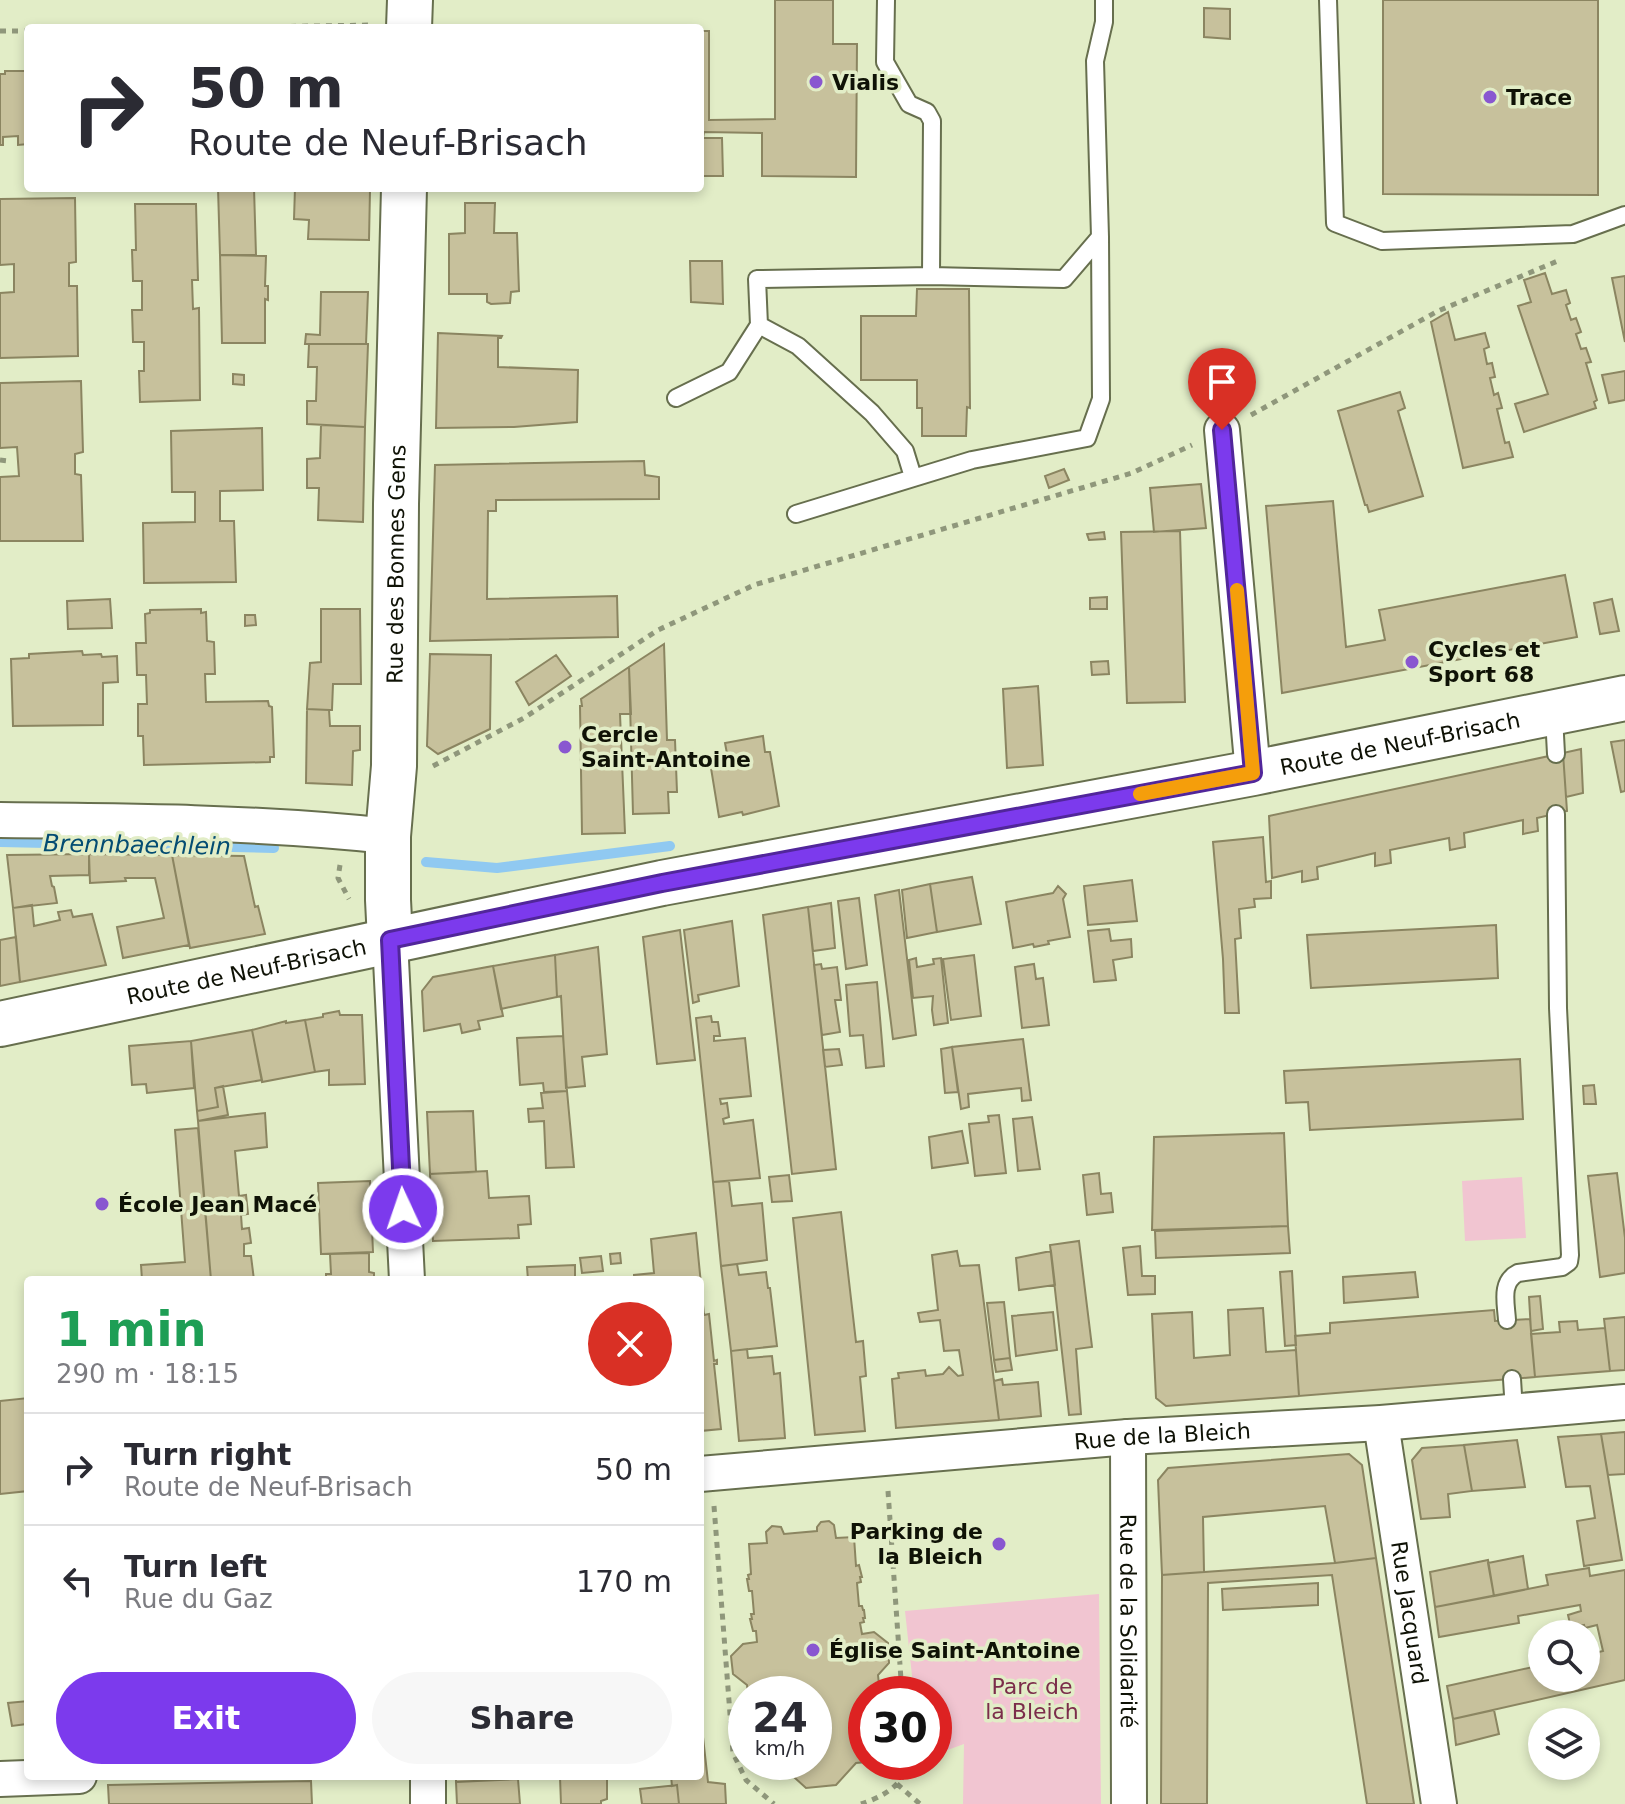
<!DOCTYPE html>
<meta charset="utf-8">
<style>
:root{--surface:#fff;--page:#f7f7f7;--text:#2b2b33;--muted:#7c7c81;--line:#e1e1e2;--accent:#7c3aed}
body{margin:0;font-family:"DejaVu Sans",sans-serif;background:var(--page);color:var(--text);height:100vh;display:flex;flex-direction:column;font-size:30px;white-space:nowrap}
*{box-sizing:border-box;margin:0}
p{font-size:26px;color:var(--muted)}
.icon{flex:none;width:44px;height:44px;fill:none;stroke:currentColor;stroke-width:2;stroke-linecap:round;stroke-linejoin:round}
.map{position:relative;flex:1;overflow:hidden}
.sheet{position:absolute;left:24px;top:1276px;width:680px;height:504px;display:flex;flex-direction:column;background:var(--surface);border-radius:8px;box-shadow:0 4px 12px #0003}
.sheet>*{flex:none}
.top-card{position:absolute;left:24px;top:24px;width:680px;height:168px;border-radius:8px;box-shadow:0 4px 12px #0003;background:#fff;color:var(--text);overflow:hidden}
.controls{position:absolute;left:1528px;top:1620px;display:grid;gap:16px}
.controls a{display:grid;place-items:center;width:72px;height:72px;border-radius:50%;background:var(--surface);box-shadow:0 4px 12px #0003;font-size:40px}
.speed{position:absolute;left:728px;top:1676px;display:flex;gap:16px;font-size:40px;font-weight:700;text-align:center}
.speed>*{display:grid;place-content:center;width:104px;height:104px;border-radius:50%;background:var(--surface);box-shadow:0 4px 12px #0003;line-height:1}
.speed small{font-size:20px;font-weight:400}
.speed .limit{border:12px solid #d22;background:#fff;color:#111}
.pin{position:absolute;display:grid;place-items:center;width:68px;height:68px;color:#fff;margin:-82px -34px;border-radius:50% 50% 50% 0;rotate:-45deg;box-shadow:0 0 8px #0007}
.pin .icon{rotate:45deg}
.me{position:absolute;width:88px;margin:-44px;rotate:357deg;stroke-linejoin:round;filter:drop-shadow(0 0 6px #0008)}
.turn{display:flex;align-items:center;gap:28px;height:168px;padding:0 32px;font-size:36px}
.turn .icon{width:104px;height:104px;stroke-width:2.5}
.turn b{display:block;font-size:56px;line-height:68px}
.round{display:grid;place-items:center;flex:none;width:84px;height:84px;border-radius:42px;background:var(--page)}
.summary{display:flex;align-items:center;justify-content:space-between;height:136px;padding:0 32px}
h1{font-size:48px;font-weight:700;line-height:60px;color:#1e9e55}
.action{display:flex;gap:16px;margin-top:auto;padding:16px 32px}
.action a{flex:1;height:92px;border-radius:48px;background:var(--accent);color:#fff;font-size:32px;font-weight:700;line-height:92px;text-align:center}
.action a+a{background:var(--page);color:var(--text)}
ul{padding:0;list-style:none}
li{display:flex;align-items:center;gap:24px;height:112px;padding:0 32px;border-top:2px solid var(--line)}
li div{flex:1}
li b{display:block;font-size:30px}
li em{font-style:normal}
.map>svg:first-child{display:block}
.green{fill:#f1c5d1}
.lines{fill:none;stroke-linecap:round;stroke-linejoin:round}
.stream{stroke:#90c9f1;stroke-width:10}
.building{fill:#c7c19c;stroke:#8b8561;stroke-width:2}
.lane-casing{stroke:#676f4e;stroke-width:20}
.street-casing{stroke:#676f4e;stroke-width:38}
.secondary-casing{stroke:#676f4e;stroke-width:48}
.path{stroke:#8f977b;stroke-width:5;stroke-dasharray:6 6;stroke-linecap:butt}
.lane{stroke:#fff;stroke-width:16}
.street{stroke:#fff;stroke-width:34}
.secondary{stroke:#fff;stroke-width:44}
.route-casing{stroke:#51269a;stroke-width:20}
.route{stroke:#7c3aed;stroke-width:14}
.slow{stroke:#f59e0b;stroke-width:14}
.poi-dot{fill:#8957d0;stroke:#e2edc7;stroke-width:3}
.labels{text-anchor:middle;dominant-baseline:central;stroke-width:7;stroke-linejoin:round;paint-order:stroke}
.poi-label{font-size:22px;font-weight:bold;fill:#0f1206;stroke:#e2edc7;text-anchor:start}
.street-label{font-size:22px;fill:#0f1206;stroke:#e2edc7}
.park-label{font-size:22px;fill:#7b2d4a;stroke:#e2edc7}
.water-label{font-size:24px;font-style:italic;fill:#034c72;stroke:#e2edc7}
</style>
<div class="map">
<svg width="1625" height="1804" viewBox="0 0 1625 1804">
<rect width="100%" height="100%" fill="#e2edc7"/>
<path class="green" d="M1522,1177L1526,1238L1465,1241L1462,1181Z
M1099,1594L1101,1804H963L964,1744L934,1755V1694H914L905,1611Z"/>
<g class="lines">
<path class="stream" d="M0,842L274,848
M426,862L497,868L670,846"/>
</g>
<path class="building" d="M775,0H833V44H857L856,177L762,176V133L704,132L703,138H722L723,176H700V31H709V120L775,119Z
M1383,0H1598V195L1383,194Z
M1204,8L1230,9V39L1204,37Z
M5,71H28V144L18,145V136L3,137V145H0V74H5Z
M218,188H254L256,255H220Z
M295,188L370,190L369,240L308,239L309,220L294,219Z
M75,198L76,262L69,263V286H77L78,356L0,358V293L14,292V264L0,265V199Z
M465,203H495L494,233H517L519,291L511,292L510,303L491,304L487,302V294H449V234L465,233Z
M135,204H196L198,280H192L193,309L199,308L200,400L140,402L139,371H144V342H133L132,310H142V281H133L132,250H136Z
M220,255L266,256L265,286H268V300L265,299V343H222Z
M690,261H722L723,304L691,302Z
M1545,273L1552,294L1566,290L1570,303L1566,305L1571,320L1576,318L1581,332L1576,334L1581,349L1586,348L1591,362L1586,363L1597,400L1594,402L1596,408L1524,432L1515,404L1548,394L1518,306L1531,302L1524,280Z
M1625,276V342L1612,278Z
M917,289H969L970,408L967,407L966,436H922V408H917V380H861V316H916Z
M321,292H368L366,344H305L306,334L320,335Z
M1448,312L1455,340L1485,333L1489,347L1484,349L1487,364L1492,363L1495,377L1490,378L1494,395L1498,393L1502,408L1497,409L1505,443L1509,442L1513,457L1463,468L1431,322Z
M438,333L502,336L501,338H498V367L578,370L577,422L514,427L436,428Z
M309,344H368L365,427L307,424V401H316L317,367H308Z
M1625,371V400L1609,403L1602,375Z
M233,374L244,375V385L233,384Z
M81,381L83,452L75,454V474L81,475L83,541H0V477L19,476L17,447L0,448V383Z
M1400,392L1405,408L1398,411L1423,496L1369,512L1367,505H1365L1338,411Z
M321,425L365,427L363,522L318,520L319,488H307V459L320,458Z
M262,428L263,490L220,491V521H234L236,582L144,583L143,523L195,522V492H172L171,431Z
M644,461L645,475L659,477V499L496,500V511H488L487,599L617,596L618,637L430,641L435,465Z
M1064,469L1069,480L1049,488L1045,476Z
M1201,484L1206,528L1154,532L1150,488Z
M1333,501L1346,647L1385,640L1379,610L1565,575L1577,637L1282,693L1266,506Z
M1180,531L1185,702L1127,703L1121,532Z
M1104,532L1105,539L1089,540L1087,534Z
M1107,597V609H1090V598Z
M110,599L112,628L68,629L67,601Z
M1612,599L1619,631L1600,634L1594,603Z
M201,609V613L206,612L207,641L214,642L215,674H205L206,702L268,701L269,706L272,707L274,757H270V762L144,765L143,736H138V704H147L146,675H137L136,643H146L145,614L150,613V610Z
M321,609H360L361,684H333L332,710H329L307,709L310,663L321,662Z
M245,615H255L256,625L245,626Z
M664,644L667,740H675L677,792H668L669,813L633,814L629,667Z
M82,651L83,655L101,654L102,657L117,656L118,682L103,683V725L13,726L11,659L29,658V654Z
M430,654L491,655L490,729L438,754L427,746Z
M556,655L571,676L529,705L516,682Z
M1108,661L1109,674L1092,675L1091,662Z
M629,667L631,714H620L625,833L582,834L580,706H582L581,699Z
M1038,686L1043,765L1007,768L1003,689Z
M307,709L329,710L330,726H360V750L353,751L352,785L306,783Z
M763,736L765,752H770L779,806L743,815L742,812L719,817L710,762L728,759L725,743Z
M1625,740V791L1621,792L1611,742Z
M1581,749L1583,793L1566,797L1563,753Z
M1563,753L1567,811L1537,818L1538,831L1523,834V820L1464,833L1465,847L1450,850L1449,838L1390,850L1391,863L1375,866V853L1317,867L1318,879L1302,882V871L1272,878L1269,816Z
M1263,837L1266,882L1271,881V898L1254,899L1255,907L1239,909L1241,938L1235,939L1239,1013H1225L1223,959L1213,842Z
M89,854V875L50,876L52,886L54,887L57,903L13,908L7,855Z
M89,854L172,855L189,945L123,958L117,927L164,918L155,878H125L126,881L90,883Z
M172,855L244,856L255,907L258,906L265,934L190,948Z
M972,877L981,924L937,932L930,884Z
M1132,880L1137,921L1088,925L1084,886Z
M930,884L937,932L907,938L902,890Z
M1058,886L1066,894L1063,899L1070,937L1048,941L1049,944L1034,947L1033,944L1013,948L1006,902L1053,893Z
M899,890L916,1035L893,1039L875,895Z
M859,898L867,965L846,969L838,901Z
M831,903L835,948L813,951L808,907Z
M32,905L34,926L60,920L58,912L71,910L73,917L92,914L106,965L20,982L13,908Z
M808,907L836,1169L792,1174L763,915Z
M732,921L739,986L698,995L699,1001L693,1003L684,930Z
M1496,925L1498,978L1311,988L1307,935Z
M1109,929L1111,941L1131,939L1132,957L1113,960L1116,980L1094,982L1088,931Z
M680,930L695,1060L657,1064L643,937Z
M16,937L20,982L0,986V940Z
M598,947L607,1054L582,1057L585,1086L566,1088L561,996L557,997L555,955Z
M555,955L557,997L501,1009L493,966Z
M974,955L981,1016L951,1020L943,959Z
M916,958L917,967L934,964L933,959L941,958L948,1023L934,1025L932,1010L933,996L913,998L909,960Z
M821,964L822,969L837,967L841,1000H835L840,1032L822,1035L814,965Z
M1034,964L1036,979L1043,978L1049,1025L1022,1028L1015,967Z
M493,966L503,1016L478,1021L480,1029L462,1033L460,1024L424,1031L422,991L433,977Z
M877,982L884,1066L866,1068L863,1035L850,1036L846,985Z
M339,1011L340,1015H362L365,1084L329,1085V1070L315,1072L305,1020L323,1017V1014Z
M711,1016L712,1022H718L720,1036H714V1041L745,1038L751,1096L720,1099L721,1104L727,1103L729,1117L723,1119L724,1124L753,1120L760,1178L713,1182L696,1018Z
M305,1020L315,1072L262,1082L252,1030L286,1021V1023Z
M252,1030L262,1080L215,1088L218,1107L197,1111L191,1041Z
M563,1036L567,1091L544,1092L543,1083L520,1085L517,1038Z
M1023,1039L1031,1100L1022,1101L1021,1088L968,1094L969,1107L961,1109L952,1047Z
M191,1041L194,1088L147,1093L146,1084L132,1085L129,1046Z
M952,1047L958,1092L945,1093L941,1049Z
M839,1049L842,1065L825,1067L823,1050Z
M1520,1059L1523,1119L1310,1130L1308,1102L1286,1103L1284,1071Z
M1594,1085L1596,1104H1584L1583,1086Z
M223,1086L228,1115L198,1121L197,1111L218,1107L215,1088Z
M567,1091L574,1167L546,1168L544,1121L529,1122L528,1109L543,1108L541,1093Z
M473,1111L476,1172L430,1174L427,1112Z
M265,1113L267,1147L235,1151L239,1196L246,1195L248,1214L241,1215L242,1229L249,1228L251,1243L244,1244V1256H251L254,1280H211L198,1121Z
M999,1115L1006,1173L975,1176L969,1124L989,1122L988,1116Z
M1032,1117L1040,1169L1018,1171L1013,1119Z
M198,1128L211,1280H142L141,1265L185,1262L175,1130Z
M962,1131L968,1163L932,1168L929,1137Z
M1284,1133L1288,1226L1152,1230L1154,1137Z
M487,1171L489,1198L529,1196L531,1224L518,1225L519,1238L433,1241L430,1174Z
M1099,1173L1101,1194L1111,1193L1113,1212L1087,1215L1083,1175Z
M1617,1173L1625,1238V1273L1600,1277L1588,1176Z
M789,1175L792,1201L772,1202L769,1177Z
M370,1181L373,1252L321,1254L318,1183Z
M729,1181L732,1206L762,1203L767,1260L721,1266L713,1182Z
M841,1212L856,1342L863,1341L866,1376L860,1377L865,1431L815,1435L793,1218Z
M1288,1226L1290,1253L1156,1258L1155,1231Z
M696,1233L704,1315L709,1314L714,1361L717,1360V1364H714L721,1429L701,1431L702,1440L700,1441V1280H634V1275L654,1273L651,1239Z
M1079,1241L1092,1347L1076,1349L1081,1414L1069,1415L1050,1245Z
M1140,1246L1142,1276H1155V1294L1128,1295L1123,1248Z
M957,1251L960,1266L979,1265L999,1420L896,1428L892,1379L899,1378L898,1373L925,1370L926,1376L943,1374L949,1367L958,1376L963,1375L959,1350L944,1351L940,1320L920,1322L918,1313L938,1310L932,1255Z
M1051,1251L1055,1285L1019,1290L1016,1258Z
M369,1253V1272L374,1273V1280H326V1274H331L330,1254Z
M620,1253L621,1263L611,1264L610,1254Z
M601,1256L603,1271L582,1273L580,1258Z
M737,1264L739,1275L766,1272L768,1288H770L777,1346L731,1351L721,1266Z
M575,1265V1280H528L527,1267Z
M1292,1271L1296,1345L1285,1346L1280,1272Z
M1415,1272L1418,1297L1344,1303L1343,1277Z
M1540,1296L1543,1329L1531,1331L1529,1297Z
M1004,1302L1010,1358L994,1360L987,1303Z
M1263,1308L1266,1352L1296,1350L1299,1396L1166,1406L1156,1398L1152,1314L1192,1312L1194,1358L1230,1355L1228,1310Z
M1494,1310L1495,1321L1530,1319L1535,1377L1299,1396L1295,1336L1330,1333V1323Z
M1053,1312L1057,1350L1016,1356L1012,1316Z
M1625,1317V1370L1610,1371L1604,1319Z
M1577,1321L1578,1330L1605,1328L1610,1371L1535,1377L1531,1334L1560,1332L1559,1322Z
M747,1349L748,1358L772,1356L774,1374L780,1373L785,1438L739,1441L731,1351Z
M1010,1358L1012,1370L996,1372L994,1360Z
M1002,1379L1003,1385L1038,1382L1041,1416L999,1420L994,1381Z
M28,1398V1491L0,1494V1401Z
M1625,1432V1474L1608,1475L1601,1434Z
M1601,1434L1622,1560L1584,1566L1577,1521L1595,1518L1590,1486L1566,1487L1558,1437Z
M1517,1440L1525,1487L1472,1491L1464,1445Z
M1464,1445L1472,1491L1448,1494L1450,1517L1421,1519L1412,1460L1422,1448Z
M1349,1454L1362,1465L1376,1558L1335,1563L1325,1506L1203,1517L1204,1572L1162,1575L1158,1480L1168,1468Z
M829,1521L834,1525L836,1538L854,1537L856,1566L859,1565L862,1577H860L861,1582L857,1583L859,1606H862L863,1610H864L865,1618H863L864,1622L860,1623L862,1634L874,1632L888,1643L889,1663L878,1675L880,1694H866V1762L856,1763L836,1785L806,1788L784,1768L753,1770V1762H814V1694H748L747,1685L733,1674L731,1656L743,1644L757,1642L756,1631H753L750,1619H752L751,1614H754L752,1591H749L747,1579H749L748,1575L751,1574L749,1544L767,1543L766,1532L772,1526L781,1527L784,1534L817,1531V1527L821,1522Z
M1523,1556L1528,1589L1494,1596L1488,1563Z
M1376,1558L1414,1804H1367L1332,1575L1208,1583L1207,1804H1161L1162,1575L1335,1563Z
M1488,1560L1494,1596L1435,1607L1430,1572Z
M1589,1568L1590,1576L1625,1570V1680L1453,1719L1447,1686L1542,1665V1678H1586V1655L1603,1651L1597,1625L1585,1628L1584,1625L1571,1628L1568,1615L1581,1611L1580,1605L1518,1616L1519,1623L1439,1637L1435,1607L1548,1585L1546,1575Z
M1318,1583V1605L1223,1610L1222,1589Z
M28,1701V1737L27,1724L12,1726L8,1703Z
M700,1710L708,1782L725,1784L726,1804H679L677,1785L672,1786L671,1776H700Z
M1494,1710L1499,1734L1456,1745L1453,1719Z
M456,1776H527V1778L456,1782Z
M607,1776V1799L601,1801V1804H561L560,1777Z
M518,1779L520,1804H457L456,1782Z
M311,1781L312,1804H109L108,1785Z
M677,1785L679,1804H642L640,1789Z"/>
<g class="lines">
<g class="lane-casing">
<path id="lane" d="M886,0L885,62L909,104L927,112L932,121L931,276
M1328,0L1335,223L1382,241L1573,234L1625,215
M676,398L729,372L759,325
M913,477L905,451L872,413L798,346L759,325L757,279L931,276L1064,279L1100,237L1095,61L1104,22V0
M796,514L972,460L1087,438L1101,399L1100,237
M1554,716L1556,754
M1507,1320C1506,1303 1500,1282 1518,1273L1562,1267L1569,1262L1570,1255L1558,1008L1556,814
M1512,1379L1514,1411"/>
</g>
<g class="street-casing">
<g id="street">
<path d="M1222,430L1253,773"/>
<path d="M0,820C130,821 259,822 388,836"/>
<path d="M390,940L407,1280"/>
<path id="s1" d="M1381,1423L1439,1804"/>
<path id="s2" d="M1128,1437L1129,1804"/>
<path id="s3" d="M700,1474L1128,1437L1381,1423L1625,1402"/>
<path d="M428,1776V1804"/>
<path d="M0,1779L79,1776"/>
</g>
</g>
<g class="secondary-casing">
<g id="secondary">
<path d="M409,28L410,0"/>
<path id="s4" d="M390,940L388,900V836L394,766L396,504L404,188"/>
<path id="s5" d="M0,1024L662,883L1253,773L1625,698"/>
</g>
</g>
<path class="path" d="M194,28L373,25
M0,31H28
M1251,415L1438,311L1560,260
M0,460L9,461
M433,766L524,718L658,630L754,585L1132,473L1192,445
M340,865L338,878L349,899
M888,1491L902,1694
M714,1506L733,1753L746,1780L774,1804
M897,1784L920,1804
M861,1804C880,1798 906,1785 907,1762"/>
<use href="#lane" class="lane"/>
<use href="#street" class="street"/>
<use href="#secondary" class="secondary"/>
</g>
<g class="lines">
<g class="route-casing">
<path id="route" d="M403,1209L390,940L662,883L1253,773L1222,430"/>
</g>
<use href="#route" class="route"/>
<path class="slow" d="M1140,794L1253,773L1237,590"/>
</g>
<g class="poi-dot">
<circle cx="816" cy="82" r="8"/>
<circle cx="1490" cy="97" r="8"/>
<circle cx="1412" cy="662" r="8"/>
<circle cx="565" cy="747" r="8"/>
<circle cx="102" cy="1204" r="8"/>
<circle cx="999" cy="1544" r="8"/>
<circle cx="813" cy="1650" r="8"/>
</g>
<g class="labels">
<g class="poi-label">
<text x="832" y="82">Vialis</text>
<text x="1506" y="97">Trace</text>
<text x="1428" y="649">Cycles et<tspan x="1428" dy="25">Sport 68</tspan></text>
<text x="581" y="734">Cercle<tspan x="581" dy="25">Saint-Antoine</tspan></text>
<text x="118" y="1204">École Jean Macé</text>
<text x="983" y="1531" text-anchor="end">Parking de<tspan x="983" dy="25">la Bleich</tspan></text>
<text x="829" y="1650">Église Saint-Antoine</text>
</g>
<g class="street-label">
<text stroke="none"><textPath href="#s4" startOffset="376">Rue des Bonnes Gens</textPath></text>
<text stroke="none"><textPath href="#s5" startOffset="1428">Route de Neuf-Brisach</textPath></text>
<text stroke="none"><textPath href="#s5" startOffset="252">Route de Neuf-Brisach</textPath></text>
<text stroke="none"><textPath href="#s3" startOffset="464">Rue de la Bleich</textPath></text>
<text stroke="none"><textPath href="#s1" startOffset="192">Rue Jacquard</textPath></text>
<text stroke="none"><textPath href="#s2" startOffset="184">Rue de la Solidarité</textPath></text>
</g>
<g class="park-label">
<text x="1032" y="1686">Parc de<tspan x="1032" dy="25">la Bleich</tspan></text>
</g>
<g class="water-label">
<text transform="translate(137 845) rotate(1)">Brennbaechlein</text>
</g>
</g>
</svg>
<div class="controls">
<a><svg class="icon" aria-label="search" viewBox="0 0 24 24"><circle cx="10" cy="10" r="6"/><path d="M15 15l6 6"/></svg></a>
<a><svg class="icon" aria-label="layers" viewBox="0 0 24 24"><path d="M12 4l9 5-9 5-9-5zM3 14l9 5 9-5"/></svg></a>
</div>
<div class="speed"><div>24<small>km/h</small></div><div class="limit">30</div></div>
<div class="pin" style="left:1222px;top:430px;background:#d93025"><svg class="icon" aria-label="arrive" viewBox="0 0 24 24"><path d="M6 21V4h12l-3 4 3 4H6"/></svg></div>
<svg class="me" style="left:403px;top:1209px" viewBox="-20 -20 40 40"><circle r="17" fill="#7c3aed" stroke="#fff" stroke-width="3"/><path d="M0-11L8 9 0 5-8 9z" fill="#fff"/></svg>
<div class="top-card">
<div class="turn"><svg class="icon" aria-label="right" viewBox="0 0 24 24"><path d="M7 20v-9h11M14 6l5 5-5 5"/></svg><div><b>50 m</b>Route de Neuf-Brisach</div></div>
</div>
<section class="sheet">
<div class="summary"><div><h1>1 min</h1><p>290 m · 18:15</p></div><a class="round" style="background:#d93025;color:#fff"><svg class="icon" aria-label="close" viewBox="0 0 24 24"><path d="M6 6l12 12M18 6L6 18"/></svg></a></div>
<ul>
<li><svg class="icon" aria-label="right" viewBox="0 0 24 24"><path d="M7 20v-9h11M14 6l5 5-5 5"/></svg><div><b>Turn right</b><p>Route de Neuf-Brisach</p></div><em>50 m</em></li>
<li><svg class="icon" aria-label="left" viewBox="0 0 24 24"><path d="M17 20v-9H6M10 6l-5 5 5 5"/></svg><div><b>Turn left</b><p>Rue du Gaz</p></div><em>170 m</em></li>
</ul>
<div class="action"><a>Exit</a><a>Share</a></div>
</section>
</div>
